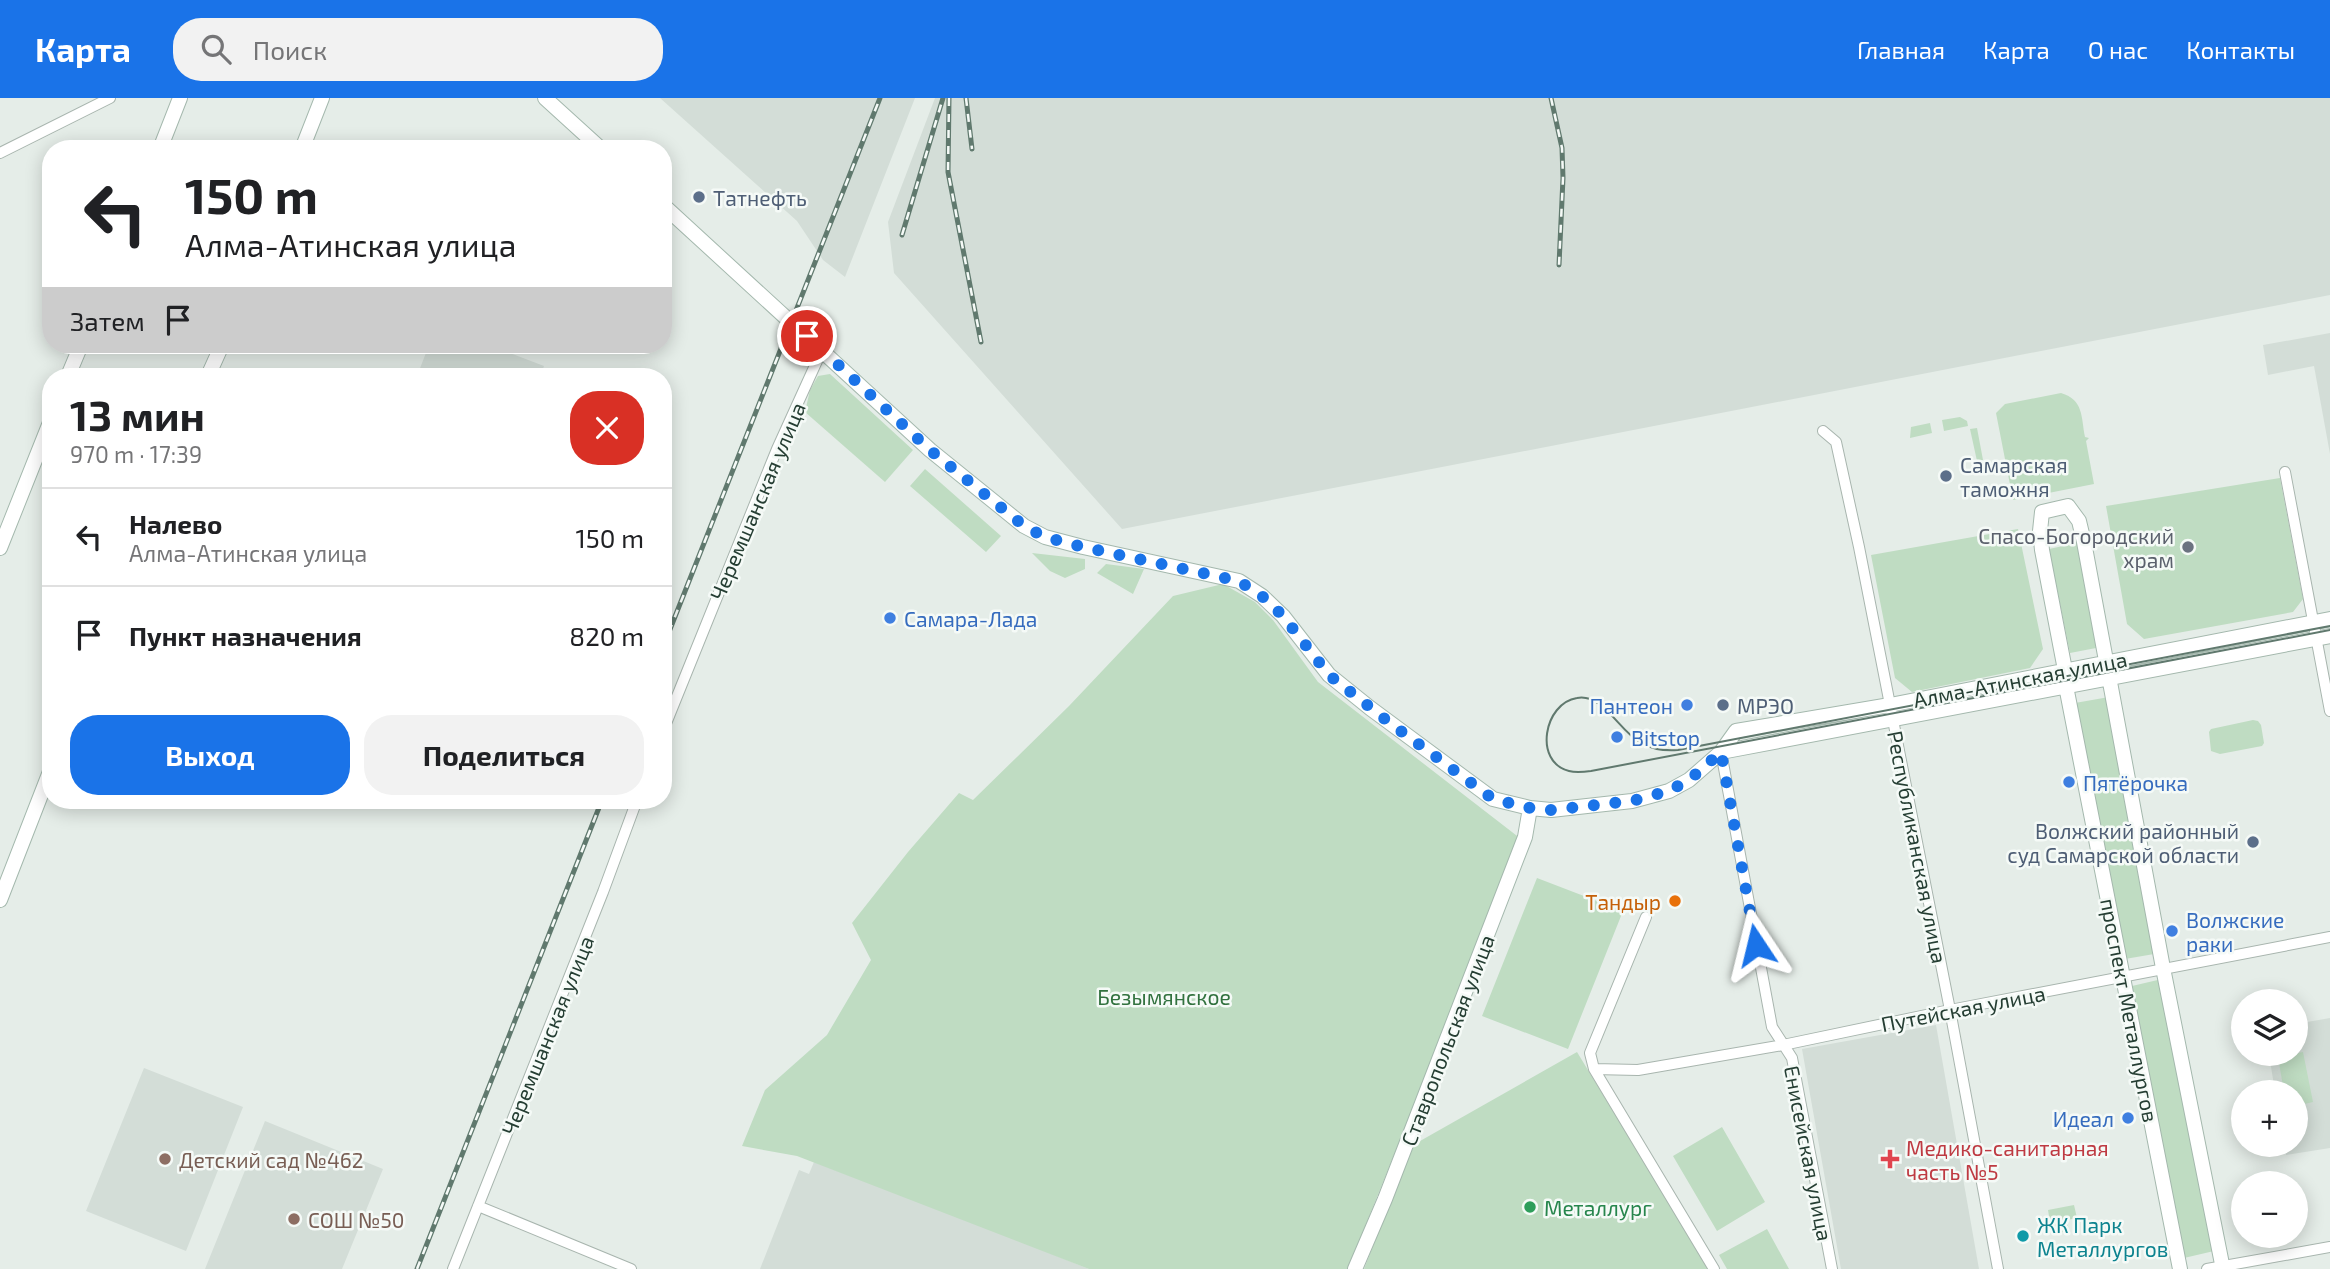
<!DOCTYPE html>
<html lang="ru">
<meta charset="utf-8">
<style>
:root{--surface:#fff;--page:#f2f2f2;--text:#202124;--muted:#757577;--line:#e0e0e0;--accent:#1a73e8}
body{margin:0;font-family:"Exo 2",sans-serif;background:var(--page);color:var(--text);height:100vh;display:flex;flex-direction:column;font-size:26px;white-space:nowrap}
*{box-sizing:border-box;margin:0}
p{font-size:23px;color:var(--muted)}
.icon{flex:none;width:38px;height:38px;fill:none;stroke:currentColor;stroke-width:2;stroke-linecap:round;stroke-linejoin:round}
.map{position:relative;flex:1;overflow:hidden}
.drawer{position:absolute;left:42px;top:270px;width:630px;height:441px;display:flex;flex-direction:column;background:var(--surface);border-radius:28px;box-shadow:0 4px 18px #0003}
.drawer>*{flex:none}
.guide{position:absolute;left:42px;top:42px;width:630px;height:214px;border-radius:28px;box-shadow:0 4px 18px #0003;background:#fff;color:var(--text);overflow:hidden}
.tools{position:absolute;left:2231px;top:891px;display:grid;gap:14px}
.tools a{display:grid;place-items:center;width:77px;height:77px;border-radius:50%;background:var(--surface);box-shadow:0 4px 18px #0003;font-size:35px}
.pin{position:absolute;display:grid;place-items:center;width:60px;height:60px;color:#fff;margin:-30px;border:4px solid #fff;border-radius:50%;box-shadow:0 2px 7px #0007}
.me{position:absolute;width:77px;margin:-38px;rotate:350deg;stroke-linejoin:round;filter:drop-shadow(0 0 5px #0008)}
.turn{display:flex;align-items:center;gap:24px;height:147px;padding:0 28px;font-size:32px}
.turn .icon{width:91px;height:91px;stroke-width:2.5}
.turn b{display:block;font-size:49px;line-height:60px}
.then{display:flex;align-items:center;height:66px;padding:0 28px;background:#0003;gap:14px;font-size:26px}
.round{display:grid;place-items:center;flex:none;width:74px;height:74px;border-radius:28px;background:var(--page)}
.head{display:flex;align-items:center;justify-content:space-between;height:119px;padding:0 28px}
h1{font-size:42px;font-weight:700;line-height:52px}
.primary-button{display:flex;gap:14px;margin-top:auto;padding:14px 28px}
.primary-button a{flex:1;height:80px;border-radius:28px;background:var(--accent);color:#fff;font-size:28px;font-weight:700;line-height:80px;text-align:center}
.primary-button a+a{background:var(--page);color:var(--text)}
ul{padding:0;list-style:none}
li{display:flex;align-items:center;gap:21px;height:98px;padding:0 28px;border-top:2px solid var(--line)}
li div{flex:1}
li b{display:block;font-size:26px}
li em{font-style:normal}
header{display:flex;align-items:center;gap:42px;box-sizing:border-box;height:98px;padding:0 35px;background:var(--accent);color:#fff}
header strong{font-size:33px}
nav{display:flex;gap:38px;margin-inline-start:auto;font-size:24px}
.search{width:490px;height:63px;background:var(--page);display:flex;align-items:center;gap:18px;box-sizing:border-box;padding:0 24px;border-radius:28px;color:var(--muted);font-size:26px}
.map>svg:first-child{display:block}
.built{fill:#d3ddd7}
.green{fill:#bfdcc2}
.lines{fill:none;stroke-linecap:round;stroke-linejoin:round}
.street-casing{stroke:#a8b5ae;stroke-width:12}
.secondary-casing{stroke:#a4b8ad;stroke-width:16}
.street{stroke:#fff;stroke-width:10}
.secondary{stroke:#fff;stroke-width:14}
.tram{stroke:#60796e;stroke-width:2}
.rail-casing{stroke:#60796e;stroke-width:5}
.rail{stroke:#f5faf7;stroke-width:2.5;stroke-dasharray:8;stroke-linecap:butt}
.route{stroke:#1a73e8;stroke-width:12;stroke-dasharray:0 21.6}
.service-dot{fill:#5c6f8a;stroke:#f5faf7;stroke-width:2.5}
.worship-dot{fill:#6b7280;stroke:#f5faf7;stroke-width:2.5}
.shop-dot{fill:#3f7fe0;stroke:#f5faf7;stroke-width:2.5}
.food-dot{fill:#e8710a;stroke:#f5faf7;stroke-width:2.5}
.education-dot{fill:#8d6e63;stroke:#f5faf7;stroke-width:2.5}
.health-dot{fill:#e0444e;stroke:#f5faf7;stroke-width:2.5}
.leisure-dot{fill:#2e9e5b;stroke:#f5faf7;stroke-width:2.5}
.culture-dot{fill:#0f9aa8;stroke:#f5faf7;stroke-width:2.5}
.labels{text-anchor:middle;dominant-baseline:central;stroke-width:5;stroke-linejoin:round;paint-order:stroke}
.service-label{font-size:21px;fill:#4e5e75;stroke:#f5faf7;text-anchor:start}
.street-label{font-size:21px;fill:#253e33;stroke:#f5faf7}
.worship-label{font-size:21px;fill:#5b616d;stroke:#f5faf7;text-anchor:end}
.shop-label{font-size:21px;fill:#366cbe;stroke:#f5faf7;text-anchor:start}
.food-label{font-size:21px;fill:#c56008;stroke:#f5faf7;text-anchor:end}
.park-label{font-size:21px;fill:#32723f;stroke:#f5faf7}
.health-label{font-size:21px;fill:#be3a42;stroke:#f5faf7;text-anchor:start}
.education-label{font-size:21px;fill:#785e54;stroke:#f5faf7;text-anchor:start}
.leisure-label{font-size:21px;fill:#27864d;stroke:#f5faf7;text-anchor:start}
.culture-label{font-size:21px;fill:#0d838f;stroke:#f5faf7;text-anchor:start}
</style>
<header>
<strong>Карта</strong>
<div class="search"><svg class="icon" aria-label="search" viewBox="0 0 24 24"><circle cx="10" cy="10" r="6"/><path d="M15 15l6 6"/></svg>Поиск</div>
<nav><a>Главная</a><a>Карта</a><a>О нас</a><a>Контакты</a></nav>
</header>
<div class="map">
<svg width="2330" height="1171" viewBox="0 0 2330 1171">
<rect width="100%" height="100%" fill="#e5ede8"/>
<path class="built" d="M660,0H915L845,179L823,162L797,123Z
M935,0H2330V197L1122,431L894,175L888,124Z
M2330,235V356L2314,268L2268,277L2263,247Z
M429,247H489L544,268L540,278H417Z
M2330,920V1050L2286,1057L2284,1047L2296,1046V994H2275L2269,956H2296V926Z
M1936,927L1979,1171H1841L1802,951Z
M144,970L243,1009L186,1153L86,1113Z
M265,1023L383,1071L342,1171H205Z
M814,1064L1015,1141L1089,1171H760L799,1072L809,1076Z"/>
<path class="green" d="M830,276L913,352L885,384L805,314L810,292L818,278Z
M2061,295C2084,302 2081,319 2085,339L2089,340L2086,343L2094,386L2013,402L1996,315L2005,306Z
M1960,319L1967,323L1968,328L1944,333L1942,322Z
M1930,325L1932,335L1910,340L1911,329Z
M1977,330L1983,362L1977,363L1970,331Z
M925,371L1001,438L986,454L910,388Z
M2280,380L2303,501L2293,514L2144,541L2127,526L2106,408Z
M2018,431L2043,551L2030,570L1912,594L1895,580L1871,457Z
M2077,445L2096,550L2070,555L2049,451Z
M1032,455L1085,461V471L1065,480L1050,473Z
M1106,466L1144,471L1133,496L1097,475Z
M1223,486L1255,504L1273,522L1318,584L1521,741L1348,1171H1089L797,1058L742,1048L765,992L827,937L871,862L852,825L908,754L959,695L973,702L1069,608L1173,498Z
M2109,599L2160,855L2125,861L2075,605Z
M2253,622L2258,623L2261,627L2264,645L2262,648L2220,656L2211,653L2209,634L2211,631Z
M1537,780L1623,813L1568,951L1482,918Z
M2162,881L2214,1153L2184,1160L2132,888Z
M1577,954L1709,1171H1364L1413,1047Z
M2303,954L2313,1004L2296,1008V994H2284L2278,959Z
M1722,1029L1765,1104L1717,1133L1673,1058Z
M2074,1107L2077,1120L2067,1122L2069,1133L2052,1136L2048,1112Z
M1767,1131L1789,1171H1727L1719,1157Z"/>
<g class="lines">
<g class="street-casing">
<path id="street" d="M0,55L110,0
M1823,333L1836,344L1859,449L1950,912L1998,1171
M2285,374L2330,613
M663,633L777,351L822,252
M1721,654L1772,929L1792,960L1832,1171
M1646,819L1590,955L1594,971L1714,1171
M1594,971L1638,972L1783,947L1950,912L2330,839
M478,1108L631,1171
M453,1171L603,794L637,702
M2207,1171L2330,1149"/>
</g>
<g class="secondary-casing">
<path id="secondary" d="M545,0L601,51
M160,51L180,0
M302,51L322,0
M663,107L930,352L1024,428L1045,439L1083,449L1239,483L1262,498L1283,518L1329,577L1370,610L1493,701L1530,710L1551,712L1632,703L1669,693L1689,682L1721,654L1736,633L1890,607L2330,521
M68,278L81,247
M208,278L222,247
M0,450L51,322
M1721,654L2330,538
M0,802L51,671
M1355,1171L1385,1101L1525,739L1530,710
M2180,1171L2065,583V572L2042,452L2040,433L2042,414L2068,408L2079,423L2084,444L2163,870L2223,1171"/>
</g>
<use href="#street" class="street"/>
<use href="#secondary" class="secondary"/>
<path class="tram" d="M2330,528L1678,652C1666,653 1652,651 1641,645C1619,633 1603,595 1577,600C1544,605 1533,664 1569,673C1576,675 1584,674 1591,673L2330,532"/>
<g class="rail-casing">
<path id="rail" d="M949,0L948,74L981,244
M966,0L972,51
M1551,0L1562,50L1563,80L1559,167
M902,137L943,0
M663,549L880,0
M417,1171L602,702"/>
</g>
<use href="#rail" class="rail"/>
</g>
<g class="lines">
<path class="route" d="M807,238L930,352L1024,428L1045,439L1083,449L1239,483L1262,498L1283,518L1329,577L1390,625L1493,701L1530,710L1551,712L1632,703L1669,693L1689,682L1721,654L1756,847"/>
</g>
<g class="service-dot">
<circle cx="699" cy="99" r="7"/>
<circle cx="1946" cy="378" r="7"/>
<circle cx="1723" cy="607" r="7"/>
<circle cx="2253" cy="744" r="7"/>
</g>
<circle class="worship-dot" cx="2188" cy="449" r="7"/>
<g class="shop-dot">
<circle cx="890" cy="520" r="7"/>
<circle cx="1687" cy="607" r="7"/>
<circle cx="1617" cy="639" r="7"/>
<circle cx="2069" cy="684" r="7"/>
<circle cx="2172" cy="833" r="7"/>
<circle cx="2128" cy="1020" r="7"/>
</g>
<circle class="food-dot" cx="1675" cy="803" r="7"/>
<g class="education-dot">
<circle cx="165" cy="1061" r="7"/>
<circle cx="294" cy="1121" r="7"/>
</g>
<path class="health-dot" d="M1886.5 1050.5h7v7h7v7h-7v7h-7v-7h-7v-7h7z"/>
<circle class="leisure-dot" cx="1530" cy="1109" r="7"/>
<circle class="culture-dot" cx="2023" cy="1138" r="7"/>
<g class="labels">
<g class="service-label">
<text x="713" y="99">Татнефть</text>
<text x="1960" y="366">Самарская<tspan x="1960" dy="24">таможня</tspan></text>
<text x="1737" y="607">МРЭО</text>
<text x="2239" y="732" text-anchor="end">Волжский районный<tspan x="2239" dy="24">суд Самарской области</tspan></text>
</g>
<g class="street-label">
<text transform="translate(757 403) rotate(-67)">Черемшанская улица</text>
<text transform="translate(2020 581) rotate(-11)">Алма-Атинская улица</text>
<text transform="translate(1918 749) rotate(79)">Республиканская улица</text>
<text transform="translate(1963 910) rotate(-11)">Путейская улица</text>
<text transform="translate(2130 912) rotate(79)">проспект Металлургов</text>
<text transform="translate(547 937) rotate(-68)">Черемшанская улица</text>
<text transform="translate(1447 942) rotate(-69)">Ставропольская улица</text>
<text transform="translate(1809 1055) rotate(79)">Енисейская улица</text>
</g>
<g class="worship-label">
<text x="2174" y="437">Спасо-Богородский<tspan x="2174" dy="24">храм</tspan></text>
</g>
<g class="shop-label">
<text x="904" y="520">Самара-Лада</text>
<text x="1673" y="607" text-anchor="end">Пантеон</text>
<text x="1631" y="639">Bitstop</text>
<text x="2083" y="684">Пятёрочка</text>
<text x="2186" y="821">Волжские<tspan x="2186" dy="24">раки</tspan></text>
<text x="2114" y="1020" text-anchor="end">Идеал</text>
</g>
<g class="food-label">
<text x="1661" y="803">Тандыр</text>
</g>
<g class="park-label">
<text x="1164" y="898">Безымянское</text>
</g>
<g class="health-label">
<text x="1906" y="1049">Медико-санитарная<tspan x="1906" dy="24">часть №5</tspan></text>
</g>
<g class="education-label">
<text x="179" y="1061">Детский сад №462</text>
<text x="308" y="1121">СОШ №50</text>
</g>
<g class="leisure-label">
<text x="1544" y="1109">Металлург</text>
</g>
<g class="culture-label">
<text x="2037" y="1126">ЖК Парк<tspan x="2037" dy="24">Металлургов</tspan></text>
</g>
</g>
</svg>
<div class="tools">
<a><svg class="icon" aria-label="layers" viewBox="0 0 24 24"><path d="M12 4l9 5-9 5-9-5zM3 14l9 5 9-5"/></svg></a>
<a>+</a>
<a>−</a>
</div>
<div class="pin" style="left:807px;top:238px;background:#d93025"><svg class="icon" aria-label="arrive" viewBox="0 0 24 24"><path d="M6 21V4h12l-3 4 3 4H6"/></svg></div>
<svg class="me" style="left:1756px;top:847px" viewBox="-20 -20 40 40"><path d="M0-17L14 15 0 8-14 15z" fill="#1a73e8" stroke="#fff" stroke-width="4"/></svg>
<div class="guide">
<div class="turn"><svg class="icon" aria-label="left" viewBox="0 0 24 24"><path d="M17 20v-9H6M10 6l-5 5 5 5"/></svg><div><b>150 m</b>Алма-Атинская улица</div></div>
<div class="then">Затем<svg class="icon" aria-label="arrive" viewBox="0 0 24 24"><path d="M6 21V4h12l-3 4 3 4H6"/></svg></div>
</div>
<section class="drawer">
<div class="head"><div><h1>13 мин</h1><p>970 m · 17:39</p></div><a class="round" style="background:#d93025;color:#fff"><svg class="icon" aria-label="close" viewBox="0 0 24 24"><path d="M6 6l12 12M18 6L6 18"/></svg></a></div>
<ul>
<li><svg class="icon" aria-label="left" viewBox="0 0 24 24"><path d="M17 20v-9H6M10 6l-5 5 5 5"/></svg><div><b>Налево</b><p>Алма-Атинская улица</p></div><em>150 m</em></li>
<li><svg class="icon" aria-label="arrive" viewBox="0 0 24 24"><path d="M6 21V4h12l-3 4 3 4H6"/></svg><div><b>Пункт назначения</b></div><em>820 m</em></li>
</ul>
<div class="primary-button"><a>Выход</a><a>Поделиться</a></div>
</section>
</div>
